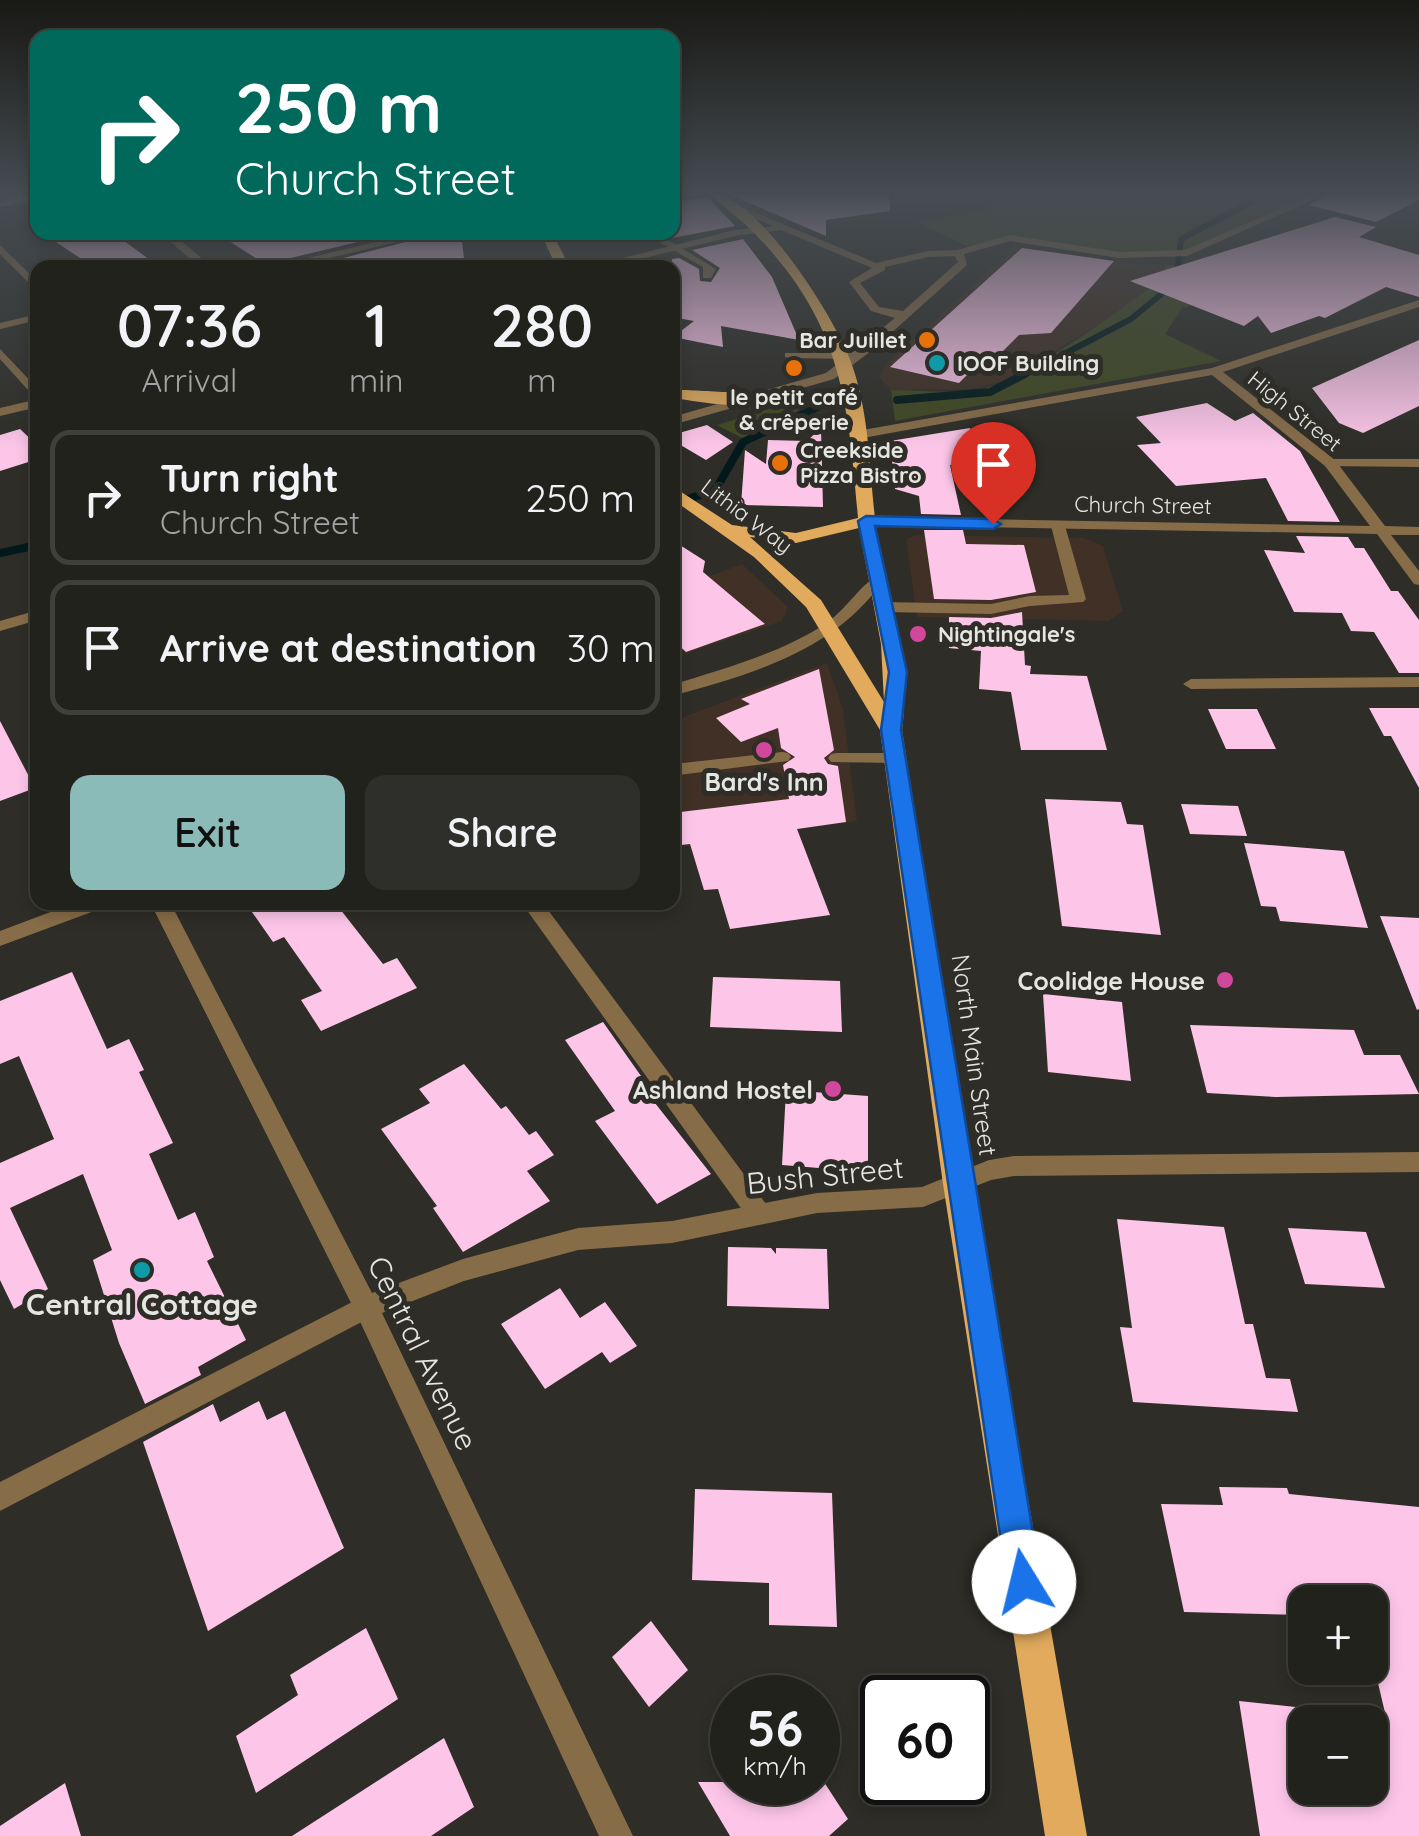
<!DOCTYPE html>
<meta charset="utf-8">
<style>
:root{--surface:#22221d;--page:#2e2f2a;--text:#f1f3f6;--muted:#a2a4a4;--line:#3f3f3b;--accent:#8bbbb9}
body{margin:0;font-family:Quicksand,sans-serif;background:var(--page);color:var(--text);height:100vh;display:flex;flex-direction:column;font-size:38px;white-space:nowrap}
*{box-sizing:border-box;margin:0}
p{font-size:32px;color:var(--muted)}
.icon{flex:none;width:55px;height:55px;fill:none;stroke:currentColor;stroke-width:2;stroke-linecap:round;stroke-linejoin:round}
.map{position:relative;flex:1;overflow:hidden}
.side{position:absolute;left:30px;top:260px;width:650px;height:650px;display:flex;flex-direction:column;background:var(--surface);border-radius:20px;box-shadow:0 5px 15px #0003,0 0 0 2px var(--line)}
.side>*{flex:none}
.hud{position:absolute;left:30px;top:30px;width:650px;height:210px;border-radius:20px;box-shadow:0 5px 15px #0003,0 0 0 2px var(--line);background:#00695c;color:#fff;overflow:hidden}
.buttons{position:absolute;left:1288px;top:1585px;display:grid;gap:20px}
.buttons a{display:grid;place-items:center;width:100px;height:100px;border-radius:20px;background:var(--surface);box-shadow:0 5px 15px #0003,0 0 0 2px var(--line);font-size:50px}
.speed{position:absolute;left:710px;top:1675px;display:flex;gap:20px;font-size:50px;font-weight:700;text-align:center}
.speed>*{display:grid;place-content:center;width:130px;height:130px;border-radius:50%;background:var(--surface);box-shadow:0 5px 15px #0003,0 0 0 2px var(--line);line-height:1}
.speed small{font-size:25px;font-weight:400}
.speed .limit{border:5px solid #111;border-radius:15px;background:#fff;color:#111}
.pin{position:absolute;display:grid;place-items:center;width:85px;height:85px;color:#fff;margin:-102px -42px;border-radius:50% 50% 50% 0;rotate:-45deg;box-shadow:0 0 10px #0007}
.pin .icon{rotate:45deg}
.me{position:absolute;width:110px;margin:-55px;rotate:351deg;stroke-linejoin:round;filter:drop-shadow(0 0 8px #0008)}
.turn{display:flex;align-items:center;gap:35px;height:210px;padding:0 40px;font-size:45px}
.turn .icon{width:130px;height:130px;stroke-width:2.5}
.turn b{display:block;font-size:70px;line-height:85px}
.eta{display:flex;justify-content:space-evenly;align-items:center;height:170px;text-align:center}
.eta b{font-size:60px;font-weight:600;line-height:70px}
.button{display:flex;gap:20px;margin-top:auto;padding:20px 40px}
.button a{flex:1;height:115px;border-radius:20px;background:var(--accent);color:#111;font-size:40px;font-weight:600;line-height:115px;text-align:center}
.button a+a{background:var(--page);color:var(--text)}
ul{padding:0;list-style:none}
li{display:flex;align-items:center;gap:30px;height:135px;margin:0 20px 15px;padding:0 20px;border:5px solid var(--line);border-radius:20px}
li div{flex:1}
li b{display:block;font-size:38px}
li em{font-style:normal}
.map>svg:first-child{display:block}
.commercial{fill:#403025}
.green{fill:#404821}
.lines{fill:none;stroke-linecap:round;stroke-linejoin:round}
.stream-far1{stroke:#02191b;stroke-width:6}
.stream{stroke:#02191b;stroke-width:8}
.building{fill:#fdc6e9}
.lane{fill:#876c48;fill-rule:evenodd}
.street{fill:#876c48;fill-rule:evenodd}
.secondary{fill:#ba8f54;fill-rule:evenodd}
.primary{fill:#e1aa5c;fill-rule:evenodd}
.route{fill:#1a73e8;stroke:#114b97;stroke-width:2.5}
.food-dot{fill:#e8710a;stroke:#2e2d27;stroke-width:4}
.culture-dot{fill:#0f9aa8;stroke:#2e2d27;stroke-width:4}
.hotel-dot{fill:#d1479c;stroke:#2e2d27;stroke-width:4}
.labels{text-anchor:middle;dominant-baseline:central;stroke-width:10;stroke-linejoin:round;paint-order:stroke}
.far-poi-label{font-size:22px;font-weight:bold;fill:#e5e5e1;stroke:#2e2d27;text-anchor:start}
.far-street-label{font-size:22px;fill:#e5e5e1;stroke:#2e2d27}
.poi-label{font-size:25px;font-weight:bold;fill:#e5e5e1;stroke:#2e2d27;text-anchor:end}
.street-label{font-size:25px;fill:#e5e5e1;stroke:#2e2d27}
.near-street-label{font-size:30px;fill:#e5e5e1;stroke:#2e2d27}
.near-poi-label{font-size:30px;font-weight:bold;fill:#e5e5e1;stroke:#2e2d27}
</style>
<div class="map">
<svg width="1419" height="1836" viewBox="0 0 1419 1836">
<rect width="100%" height="100%" fill="#2e2d27"/>
<path class="commercial" d="M1015,246L1145,265L1165,264V276L1114,316L999,383L970,389L891,390L879,377L885,366Z
M916,535L1084,538L1103,546L1123,611L1109,621L917,617L906,539Z
M742,564L788,607L782,621L684,654L673,643V590Z
M827,663L843,709L857,821L673,848V721Z"/>
<path class="green" d="M1021,193H1323L1187,253L1135,255L1019,239L967,246L916,222L989,210L1004,195Z
M1165,264L1262,285L1182,308L1165,334L1221,361L895,421L891,390C921,390 956,395 985,388C1032,376 1125,307 1165,276Z
M810,396L812,403L744,439L717,425Z"/>
<g class="lines">
<path class="stream-far1" d="M1020,377L1131,319L1176,282L1181,239L1268,193"/>
<path class="stream" d="M897,400L990,392L1025,374
M672,505L716,489L743,442L818,407
M0,553L38,545"/>
</g>
<path class="building" d="M726,193H889L890,211L826,220V236Z
M1331,193H1419V200L1376,222L1309,205Z
M708,197L735,226L672,238V202Z
M1335,217L1376,227L1359,237L1419,255V297L1386,287L1325,318L1319,316L1271,333L1258,316L1244,326L1130,281Z
M100,232H112L161,268H95L56,242Z
M215,232H400L265,264Z
M444,232H461L465,268H305Z
M743,239L772,277L799,340L721,326L723,347L673,337L694,321L672,317V259L679,258L699,269L700,281L711,282L720,268L692,250Z
M1022,248L1114,261L1051,333L1019,335L993,361L983,359L959,383L890,367Z
M1419,340V406L1363,433L1339,423L1312,388Z
M1207,403L1235,421L1253,413L1300,451L1340,522L1288,521L1266,478L1176,486L1137,445L1161,443L1136,417Z
M707,425L733,442L706,460L672,440V435Z
M821,428L823,507L741,505L745,450L766,464L768,440L807,441Z
M970,428L978,465H950L961,515L921,514L919,496L895,489L890,441Z
M20,429L38,446V459L0,471V435Z
M924,530H963L966,544L1024,545L1036,592L991,600L934,599Z
M1296,536L1348,537L1355,548H1364L1391,591H1398L1419,620V673H1399L1374,632L1351,631L1342,613L1294,612L1264,550L1305,553Z
M672,540L705,561L703,572L765,624L686,652L672,639Z
M1022,612L1025,665L1031,666L1030,674L1087,676L1107,750H1021L1011,692L979,689L981,651L949,648V617L991,618Z
M819,669L834,750L824,758L828,764L838,766L846,822L797,829L830,915L730,929L718,889L704,890L690,844L672,846V813L789,799L783,765L795,757L781,748L778,728L741,742L716,718L750,704L741,699Z
M1369,708H1419V788L1391,736H1384Z
M1208,709H1257L1276,749H1226Z
M0,721L35,788L0,801Z
M1045,799L1121,802L1127,824L1143,825L1161,935L1062,926Z
M1181,804L1238,806L1247,836L1190,834Z
M1244,843L1344,851L1368,928L1280,921L1276,907L1261,906Z
M245,902H327L334,912L340,909L383,964L397,958L417,988L321,1031L301,1000L322,991L284,937L273,942Z
M1380,916L1419,918V1009L1417,1010Z
M72,972L107,1049L129,1039L144,1070L139,1072L173,1143L149,1154L178,1220L195,1212L214,1257L207,1261L246,1340L198,1367L201,1375L145,1404L119,1343L93,1260L112,1250L83,1174L10,1208L48,1289L14,1309L0,1280V1163L54,1139L19,1056L0,1064V1001Z
M713,977L840,981L842,1032L710,1027Z
M1043,994L1122,1002L1131,1081L1048,1072Z
M603,1022L641,1076L636,1079L711,1174L657,1204L595,1121L615,1111L565,1040Z
M1190,1025L1354,1030L1364,1055H1400L1419,1094L1276,1097L1207,1093Z
M464,1064L501,1109L506,1106L529,1135L536,1131L554,1155L527,1171L550,1201L463,1252L433,1208L437,1206L381,1129L430,1103L419,1089Z
M786,1090L868,1096V1172L782,1165Z
M1117,1219L1224,1227L1245,1324H1253L1266,1378L1290,1379L1298,1412L1133,1402L1120,1327L1132,1328Z
M1288,1228L1366,1232L1385,1288L1305,1284Z
M728,1247L771,1248L776,1254V1248L827,1249L829,1309L727,1306Z
M560,1288L580,1318L605,1302L637,1346L610,1363L602,1352L545,1389L501,1324Z
M259,1401L267,1420L285,1411L344,1548L208,1631L143,1442L213,1404L220,1422Z
M1219,1487L1287,1488L1289,1494L1419,1507V1836H1260L1239,1701L1305,1708V1788H1370V1716L1386,1717L1370,1649V1602H1305V1615L1184,1612L1161,1504L1223,1505Z
M695,1489L832,1493L837,1627L769,1625V1583L692,1580Z
M651,1621L688,1670L649,1707L612,1657Z
M366,1628L398,1699L256,1793L236,1736L298,1695L290,1675Z
M444,1738L474,1807L431,1836H292Z
M698,1782H824L848,1819L829,1836H730Z
M65,1783L81,1836H0V1826Z"/>
<g class="lines">
<path class="lane" d="M672,193H708L672,198Z
M642,232H655L716,269L711,278H703V267Z
M0,245L38,282V292L0,254Z
M0,349L38,389V401L0,359Z
M785,353H856L862,356L856,359L789,358L785,357Z
M1330,459H1419V467L1325,466V460Z
M1058,522L1065,526L1086,599L1083,602L1030,606L991,614L883,612L875,607L883,602L991,604L1030,596L1069,595L1051,526Z
M1419,677V687L1191,689L1183,684L1191,679Z
M782,752L788,753L791,757L788,761L679,775L672,773V757L683,763Z
M837,753H895L904,758L895,763L831,762L828,758L831,754Z
M521,902H542L766,1204L769,1211L766,1218L757,1222L748,1218Z
M366,1295L375,1299L379,1307L375,1315L0,1511V1482Z"/>
<path class="street" d="M1316,193H1328L1187,256L1119,258L1010,241L964,254L967,265L871,351L834,379L672,425V417L826,373L895,318L871,311L849,282L872,268L781,230L735,236L603,268H583L735,230L773,226L730,208L733,203L876,263L928,251L957,250L1010,235L1119,252L1185,250ZM955,256L958,262L903,311L879,307L860,283L885,270V267L928,257Z
M159,232H171L213,268H201Z
M419,232H440L286,268H265Z
M1419,300V307L1223,372L1335,460L1385,526L1419,527V535H1391L1419,571V585L1414,584L1377,534L866,525L859,521L866,517L1370,526L1325,466L1212,375L857,439L851,435L857,431L1212,368Z
M38,314V320L0,329V323Z
M38,399V407L0,416V408Z
M876,577L883,581C834,651 752,674 672,696V685C725,668 779,654 825,624C844,612 861,584 876,577Z
M38,610V620L0,631V621Z
M77,902H108L105,907L0,946V931Z
M150,902H170L372,1293L463,1259L578,1228L672,1221L817,1193L922,1187L989,1160L1014,1156L1419,1152V1172L1014,1176L991,1180L923,1207L817,1213L672,1243L578,1250L464,1281L382,1313L633,1836H599L357,1315Z"/>
<path class="secondary" d="M38,193V199L0,207V201Z"/>
<path class="primary" d="M709,193C757,192 836,320 851,362C871,417 869,477 877,535C887,601 911,662 902,730L973,1184L1087,1836H1045L943,1184L880,730L806,607L754,557L672,499V486L732,525L796,533L858,518C848,401 842,323 755,234C741,219 724,207 709,193ZM859,528L881,644L884,702L821,600L750,537L796,543Z
M540,232H552L570,268H557Z
M672,389C690,391 757,392 764,397C741,412 699,401 672,398Z"/>
</g>
<linearGradient id="sky" x2="0" y2="1"><stop stop-color="#191915"/><stop offset="0.43" stop-color="#464c52"/><stop offset="1" stop-color="#464c52" stop-opacity="0"/></linearGradient>
<rect width="1419" height="450" fill="url(#sky)"/>
<path class="route" d="M866,516L993,519L1001,524L993,529L875,526L907,672L901,730L1041,1582L1036,1594L1024,1599L1012,1594L1007,1582L881,730L889,672L858,521Z"/>
<g class="food-dot">
<circle cx="927" cy="340" r="10"/>
<circle cx="794" cy="368" r="10"/>
<circle cx="780" cy="463" r="10"/>
</g>
<g class="culture-dot">
<circle cx="937" cy="363" r="10"/>
<circle cx="142" cy="1270" r="10"/>
</g>
<g class="hotel-dot">
<circle cx="918" cy="634" r="10"/>
<circle cx="764" cy="750" r="10"/>
<circle cx="1225" cy="980" r="10"/>
<circle cx="833" cy="1089" r="10"/>
</g>
<g class="labels">
<g class="far-poi-label">
<text x="907" y="340" text-anchor="end">Bar Juillet</text>
<text x="957" y="363">IOOF Building</text>
<text x="794" y="397" text-anchor="middle">le petit café<tspan x="794" dy="25">&amp; crêperie</tspan></text>
<text x="800" y="450">Creekside<tspan x="800" dy="25">Pizza Bistro</tspan></text>
<text x="938" y="634">Nightingale's</text>
</g>
<g class="far-street-label">
<text transform="translate(1295 411) rotate(39)">High Street</text>
<text transform="translate(1143 505) rotate(1)">Church Street</text>
<text transform="translate(747 516) rotate(37)">Lithia Way</text>
</g>
<g class="poi-label">
<text x="764" y="781" text-anchor="middle">Bard's Inn</text>
<text x="1205" y="980">Coolidge House</text>
<text x="813" y="1089">Ashland Hostel</text>
</g>
<g class="street-label">
<text transform="translate(975 1055) rotate(82)">North Main Street</text>
</g>
<g class="near-street-label">
<text transform="translate(825 1175) rotate(-6)">Bush Street</text>
<text transform="translate(423 1353) rotate(64)">Central Avenue</text>
</g>
<g class="near-poi-label">
<text x="142" y="1304">Central Cottage</text>
</g>
</g>
</svg>
<div class="buttons">
<a>+</a>
<a>−</a>
</div>
<div class="speed"><div>56<small>km/h</small></div><div class="limit">60</div></div>
<div class="pin" style="left:993px;top:524px;background:#d93025"><svg class="icon" aria-label="arrive" viewBox="0 0 24 24"><path d="M6 21V4h12l-3 4 3 4H6"/></svg></div>
<svg class="me" style="left:1024px;top:1582px" viewBox="-20 -20 40 40"><circle r="19" fill="#fff"/><path d="M0-13L10 11 0 6-10 11z" fill="#1a73e8"/></svg>
<div class="hud">
<div class="turn"><svg class="icon" aria-label="right" viewBox="0 0 24 24"><path d="M7 20v-9h11M14 6l5 5-5 5"/></svg><div><b>250 m</b>Church Street</div></div>
</div>
<section class="side">
<div class="eta">
<div><b>07:36</b><p>Arrival</p></div>
<div><b>1</b><p>min</p></div>
<div><b>280</b><p>m</p></div>
</div>
<ul>
<li><svg class="icon" aria-label="right" viewBox="0 0 24 24"><path d="M7 20v-9h11M14 6l5 5-5 5"/></svg><div><b>Turn right</b><p>Church Street</p></div><em>250 m</em></li>
<li><svg class="icon" aria-label="arrive" viewBox="0 0 24 24"><path d="M6 21V4h12l-3 4 3 4H6"/></svg><div><b>Arrive at destination</b></div><em>30 m</em></li>
</ul>
<div class="button"><a>Exit</a><a>Share</a></div>
</section>
</div>
